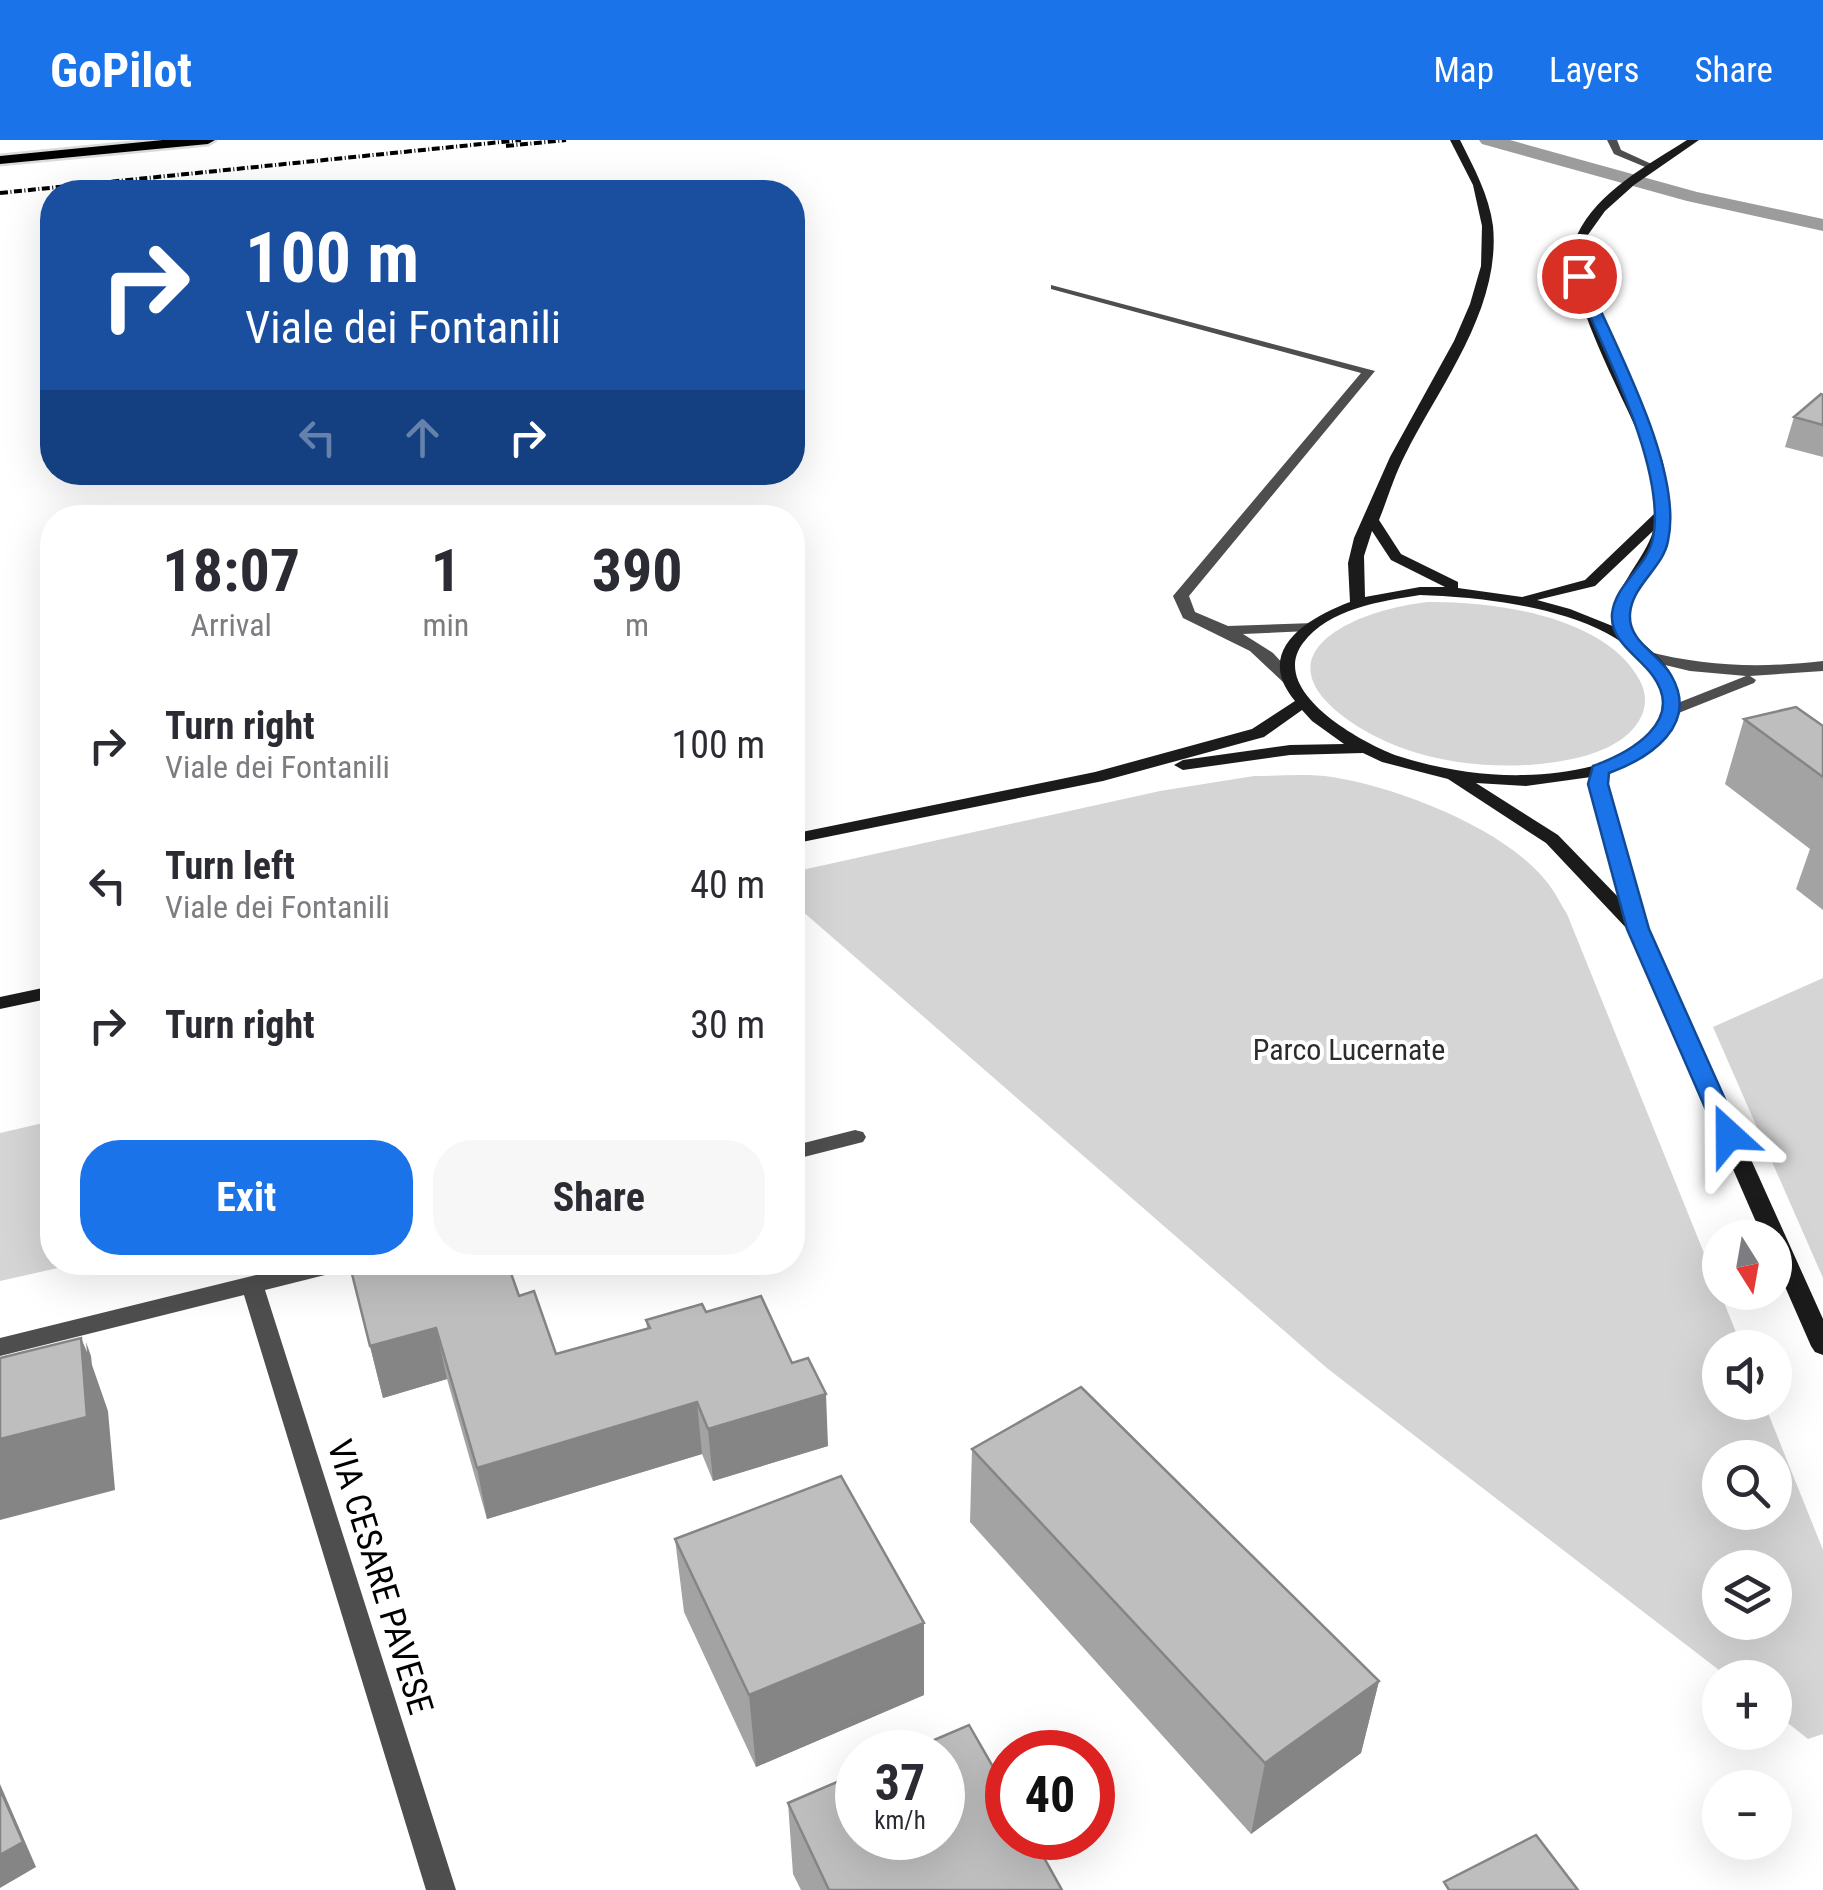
<!DOCTYPE html>
<meta charset="utf-8">
<style>
:root{--surface:#fff;--page:#f7f7f7;--text:#2b2b33;--muted:#7c7c81;--accent:#1a73e8}
body{margin:0;font-family:"Roboto Condensed",sans-serif;background:var(--page);color:var(--text);height:100vh;display:flex;flex-direction:column;font-size:38px;white-space:nowrap}
*{box-sizing:border-box;margin:0}
p{font-size:32px;color:var(--muted)}
.icon{flex:none;width:55px;height:55px;fill:none;stroke:currentColor;stroke-width:2;stroke-linecap:round;stroke-linejoin:round}
.map{position:relative;flex:1;overflow:hidden}
.details{position:absolute;left:40px;top:365px;width:765px;height:770px;display:flex;flex-direction:column;background:var(--surface);border-radius:40px;box-shadow:0 10px 40px #0002}
.details>*{flex:none}
.hud{position:absolute;left:40px;top:40px;width:765px;height:305px;border-radius:40px;box-shadow:0 10px 40px #0002;background:#1a4fa0;color:#fff;overflow:hidden}
.needle{width:65px;rotate:169deg}
.tools{position:absolute;left:1702px;top:1080px;display:grid;gap:20px}
.tools a{display:grid;place-items:center;width:90px;height:90px;border-radius:50%;background:var(--surface);box-shadow:0 10px 40px #0002;font-size:50px}
.speed{position:absolute;left:835px;top:1590px;display:flex;gap:20px;font-size:50px;font-weight:700;text-align:center}
.speed>*{display:grid;place-content:center;width:130px;height:130px;border-radius:50%;background:var(--surface);box-shadow:0 10px 40px #0002;line-height:1}
.speed small{font-size:25px;font-weight:400}
.speed .limit{border:15px solid #d22;background:#fff;color:#111}
.pin{position:absolute;display:grid;place-items:center;width:85px;height:85px;color:#fff;margin:-42px;border:5px solid #fff;border-radius:50%;box-shadow:0 2px 10px #0007}
.me{position:absolute;width:110px;margin:-55px;rotate:336deg;stroke-linejoin:round;filter:drop-shadow(0 0 8px #0008)}
.turn{display:flex;align-items:center;gap:35px;height:210px;padding:0 40px;font-size:45px}
.turn .icon{width:130px;height:130px;stroke-width:2.5}
.turn b{display:block;font-size:70px;line-height:85px}
.lanes{display:flex;align-items:center;height:95px;padding:0 40px;background:#0003;justify-content:center;gap:50px;direction:ltr}
.lanes .off{opacity:.35}
.eta{display:flex;justify-content:space-evenly;align-items:center;height:170px;text-align:center}
.eta b{font-size:60px;font-weight:700;line-height:70px}
.action{display:flex;gap:20px;margin-top:auto;padding:20px 40px}
.action a{flex:1;height:115px;border-radius:40px;background:var(--accent);color:#fff;font-size:40px;font-weight:700;line-height:115px;text-align:center}
.action a+a{background:var(--page);color:var(--text)}
ul{padding:0;list-style:none}
li{display:flex;align-items:center;gap:30px;height:140px;padding:0 40px}
li div{flex:1}
li b{display:block;font-size:38px}
li em{font-style:normal}
header{display:flex;align-items:center;gap:60px;box-sizing:border-box;height:140px;padding:0 50px;background:var(--accent);color:#fff}
header strong{font-size:48px}
nav{display:flex;gap:55px;margin-inline-start:auto;font-size:35px}
.map>svg:first-child{display:block}
.green{fill:#d5d5d5;fill-rule:evenodd}
.lines{fill:none;stroke-linecap:round;stroke-linejoin:round}
.canal{fill:#9c9c9c;fill-rule:evenodd}
.highway-casing{stroke:#dbdbdb;stroke-width:5}
.lane{fill:#4e4e4e;fill-rule:evenodd}
.street{fill:#4e4e4e;fill-rule:evenodd}
.secondary{fill:#1b1b1b;fill-rule:evenodd}
.highway{fill:#000;fill-rule:evenodd}
.rail{stroke:#000;stroke-width:4;stroke-dasharray:8 2.5 1 2.5;stroke-linecap:butt}
.wall{fill:#a3a3a3}
.shaded-wall{fill:#858585}
.building{fill:#bebebe;stroke:#858585;stroke-width:2.5}
.route{fill:#1a73e8;stroke:#114b97;stroke-width:2.5}
.labels{text-anchor:middle;dominant-baseline:central;stroke-width:8;stroke-linejoin:round;paint-order:stroke}
.park-label{font-size:30px;fill:#2c2c2c;stroke:#fff}
.near-street-label{font-size:35px;fill:#000;stroke:#fff}
</style>
<header>
<strong>GoPilot</strong>
<nav><a>Map</a><a>Layers</a><a>Share</a></nav>
</header>
<div class="map">
<svg width="1823" height="1750" viewBox="0 0 1823 1750">
<rect width="100%" height="100%" fill="#fff"/>
<path class="green" d="M1428,462C1492,461 1607,476 1640,541C1646,552 1647,565 1641,577C1629,602 1597,614 1572,619C1501,634 1412,624 1351,582C1251,513 1359,469 1428,462Z
M1254,636C1279,636 1307,633 1332,637C1397,647 1504,688 1546,741C1554,750 1560,763 1567,774L1742,1207L1720,1208V1262L1764,1263L1823,1410V1594L1808,1599L1775,1573V1538L1728,1537L1328,1229L793,763V732L1160,651ZM1720,1318H1775V1372H1720ZM1720,1428H1775V1482H1720Z
M1823,838V1138L1713,887Z
M52,981V1122L80,1123L0,1141V993Z"/>
<g class="lines">
<path class="canal" d="M1479,0H1510L1697,52L1823,79V91L1687,61L1482,4Z"/>
<g class="highway-casing">
<path id="highway" d="M163,0H215L208,4L0,24V16Z"/>
</g>
<path class="lane" d="M1607,0H1617L1621,10L1658,27L1650,29L1614,14Z
M1051,145L1375,231L1189,456L1195,472L1228,486L1314,483L1317,486L1309,491L1243,494L1273,513L1298,540L1296,543H1284L1250,511L1183,478L1173,456L1361,233L1051,149Z"/>
<path class="street" d="M1646,511C1706,527 1762,528 1823,521V531L1750,536L1756,540L1754,543L1671,576L1663,571L1665,568L1746,536L1690,531L1640,519L1638,516Z
M855,990L863,992L866,997L863,1002L792,1020V1006Z
M309,1122H356L353,1128L265,1150L456,1750H426L244,1155L0,1216V1198Z"/>
<path class="secondary" d="M1450,0H1460C1474,28 1489,55 1493,86C1501,169 1440,245 1405,315C1394,336 1388,358 1379,380L1401,414L1458,442V448L1522,457L1585,440L1654,374C1654,356 1654,337 1649,320C1633,270 1554,142 1577,95C1598,51 1648,25 1687,0H1699L1634,45L1605,71L1585,99L1583,117L1598,173L1662,319C1670,350 1673,388 1658,417C1648,435 1632,449 1629,471C1626,499 1652,506 1666,526C1702,577 1658,619 1608,632L1607,645L1647,789L1823,1179V1215L1815,1212L1811,1206L1775,1124V1098H1763L1629,791L1546,703L1448,639L1382,622L1363,613L1290,615L1183,630L1174,625L1183,620L1290,605L1344,604L1312,581L1302,570L1264,597L1103,641L792,704V694L1095,632L1252,589L1295,561C1253,511 1307,478 1350,462L1348,423L1354,398L1390,317L1454,201L1470,164L1481,126L1482,86L1473,45ZM1372,391L1391,420L1445,447H1420L1365,457L1364,416ZM1653,391C1644,423 1607,452 1615,487L1570,469L1537,460L1595,446ZM1420,455C1489,457 1628,471 1658,544C1664,559 1665,573 1657,588C1645,608 1614,620 1593,626C1529,642 1460,636 1398,616C1362,603 1267,551 1303,503C1328,469 1381,461 1420,455ZM1591,637L1589,645L1621,760L1558,695L1476,643L1526,646Z
M52,846V858L0,869V857Z"/>
<use href="#highway" class="highway"/>
<path class="rail" d="M506,6L566,0
M0,53L521,0"/>
</g>
<path class="wall" d="M1823,255V317L1785,307L1794,277Z
M1744,579L1823,586V770L1796,749L1810,709L1725,644Z
M352,1134L519,1156L556,1214L647,1188L646,1180L706,1172L828,1306L713,1341L702,1314L487,1379L447,1239L383,1258Z
M972,1309L1379,1541L1361,1613L1251,1694L970,1382Z
M675,1399L924,1555L756,1627L684,1472Z
M788,1663L1062,1750H801L793,1734Z"/>
<path class="shaded-wall" d="M436,1188L447,1239L383,1258L370,1206Z
M81,1198L87,1212L86,1202L91,1216L92,1225L108,1271L115,1350L0,1380V1299Z
M826,1254L828,1306L713,1341L708,1289Z
M697,1262L702,1314L487,1379L477,1328Z
M924,1483V1555L756,1627L749,1555Z
M1379,1541L1361,1613L1251,1694L1265,1623Z
M0,1644L36,1727L0,1748Z"/>
<path class="building" d="M1821,254L1823,255V285L1794,277Z
M1796,567L1823,586V637L1744,579Z
M395,1122H507L519,1156L534,1151L556,1214L650,1188L646,1180L702,1164L706,1172L761,1156L792,1223L808,1218L826,1254L708,1289L697,1262L477,1328L436,1188L370,1206L352,1134Z
M81,1198L87,1277L0,1299V1218Z
M1081,1247L1379,1541L1265,1623L972,1309Z
M841,1336L924,1483L749,1555L675,1399Z
M969,1585L1008,1653V1698H1033L1062,1750H829L788,1663L858,1633V1698H942V1612H906Z
M0,1649L23,1702L0,1715Z
M1536,1695L1578,1750H1449L1444,1742Z"/>
<path class="route" d="M1579,132L1585,136C1614,204 1684,329 1668,401C1663,428 1632,445 1630,474C1628,502 1659,514 1671,535C1700,585 1650,618 1609,633L1608,644L1649,789L1741,995L1729,1003L1717,995L1627,789L1588,644L1593,626C1629,613 1686,582 1653,536C1639,516 1610,502 1612,474C1615,445 1645,428 1652,402C1670,333 1600,202 1572,136Z"/>
<g class="labels">
<g class="park-label">
<text x="1349" y="909">Parco Lucernate</text>
</g>
<g class="near-street-label">
<text transform="translate(380 1437) rotate(73)">VIA CESARE PAVESE</text>
</g>
</g>
</svg>
<div class="tools">
<a><svg class="needle" viewBox="-14 -14 28 28"><path d="M0-13l5 13h-10z" fill="#e53935"/><path d="M0 13l5-13h-10z" fill="#7c7c81"/></svg></a>
<a><svg class="icon" aria-label="sound" viewBox="0 0 24 24"><path d="M4 9h4l5-4v14l-5-4H4zM17 9q2 3 0 6"/></svg></a>
<a><svg class="icon" aria-label="search" viewBox="0 0 24 24"><circle cx="10" cy="10" r="6"/><path d="M15 15l6 6"/></svg></a>
<a><svg class="icon" aria-label="layers" viewBox="0 0 24 24"><path d="M12 4l9 5-9 5-9-5zM3 14l9 5 9-5"/></svg></a>
<a>+</a>
<a>−</a>
</div>
<div class="speed"><div>37<small>km/h</small></div><div class="limit">40</div></div>
<div class="pin" style="left:1579px;top:136px;background:#d93025"><svg class="icon" aria-label="arrive" viewBox="0 0 24 24"><path d="M6 21V4h12l-3 4 3 4H6"/></svg></div>
<svg class="me" style="left:1729px;top:995px" viewBox="-20 -20 40 40"><path d="M0-17L14 15 0 8-14 15z" fill="#1a73e8" stroke="#fff" stroke-width="4"/></svg>
<div class="hud">
<div class="turn"><svg class="icon" aria-label="right" viewBox="0 0 24 24"><path d="M7 20v-9h11M14 6l5 5-5 5"/></svg><div><b>100 m</b>Viale dei Fontanili</div></div>
<div class="lanes"><svg class="icon off" aria-label="left" viewBox="0 0 24 24"><path d="M17 20v-9H6M10 6l-5 5 5 5"/></svg><svg class="icon off" aria-label="ahead" viewBox="0 0 24 24"><path d="M12 20V5M6 11l6-6 6 6"/></svg><svg class="icon" aria-label="right" viewBox="0 0 24 24"><path d="M7 20v-9h11M14 6l5 5-5 5"/></svg></div>
</div>
<section class="details">
<div class="eta">
<div><b>18:07</b><p>Arrival</p></div>
<div><b>1</b><p>min</p></div>
<div><b>390</b><p>m</p></div>
</div>
<ul>
<li><svg class="icon" aria-label="right" viewBox="0 0 24 24"><path d="M7 20v-9h11M14 6l5 5-5 5"/></svg><div><b>Turn right</b><p>Viale dei Fontanili</p></div><em>100 m</em></li>
<li><svg class="icon" aria-label="left" viewBox="0 0 24 24"><path d="M17 20v-9H6M10 6l-5 5 5 5"/></svg><div><b>Turn left</b><p>Viale dei Fontanili</p></div><em>40 m</em></li>
<li><svg class="icon" aria-label="right" viewBox="0 0 24 24"><path d="M7 20v-9h11M14 6l5 5-5 5"/></svg><div><b>Turn right</b></div><em>30 m</em></li>
</ul>
<div class="action"><a>Exit</a><a>Share</a></div>
</section>
</div>
